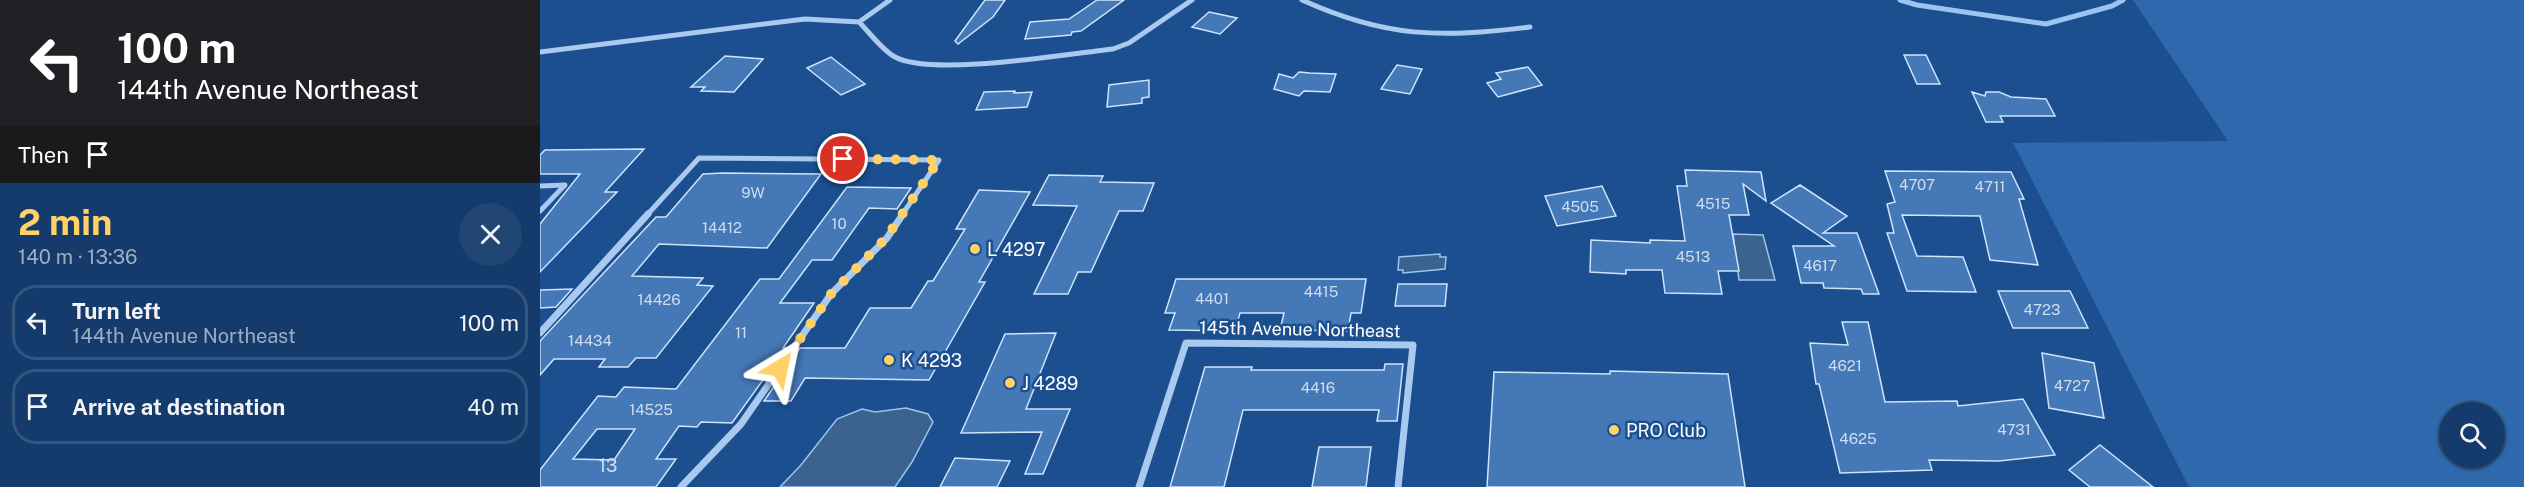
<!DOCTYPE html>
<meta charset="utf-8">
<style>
:root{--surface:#143b6b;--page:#214673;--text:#f1f3f6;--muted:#9dadc1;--line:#33557e;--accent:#ffd166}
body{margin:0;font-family:"Public Sans",sans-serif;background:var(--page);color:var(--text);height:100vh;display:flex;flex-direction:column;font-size:22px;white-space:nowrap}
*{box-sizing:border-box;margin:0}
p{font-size:20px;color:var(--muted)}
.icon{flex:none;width:33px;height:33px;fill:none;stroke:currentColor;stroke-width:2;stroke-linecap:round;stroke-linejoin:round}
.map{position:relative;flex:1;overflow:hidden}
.panel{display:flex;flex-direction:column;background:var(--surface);width:540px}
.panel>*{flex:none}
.top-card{background:#202124;color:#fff;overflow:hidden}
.fabs{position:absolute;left:1899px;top:402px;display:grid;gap:12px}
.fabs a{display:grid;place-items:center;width:66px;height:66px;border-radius:50%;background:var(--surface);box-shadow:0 2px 4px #0004,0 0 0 2px var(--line);font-size:30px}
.pin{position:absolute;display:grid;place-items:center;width:51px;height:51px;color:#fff;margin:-26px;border:3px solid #fff;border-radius:50%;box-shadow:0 2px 6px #0007}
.me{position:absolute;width:66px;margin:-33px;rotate:35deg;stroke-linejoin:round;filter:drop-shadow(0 0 4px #0008)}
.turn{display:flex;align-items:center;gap:21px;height:126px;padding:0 18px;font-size:27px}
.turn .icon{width:78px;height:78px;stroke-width:2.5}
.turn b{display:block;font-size:42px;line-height:51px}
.then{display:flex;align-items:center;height:57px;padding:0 18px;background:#0003;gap:12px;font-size:22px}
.round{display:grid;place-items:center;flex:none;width:63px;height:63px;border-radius:32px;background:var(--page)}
.headline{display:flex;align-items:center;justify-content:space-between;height:102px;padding:0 18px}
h1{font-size:36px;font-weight:700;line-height:45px;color:var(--accent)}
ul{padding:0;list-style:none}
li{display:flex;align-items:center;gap:18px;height:75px;margin:0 12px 9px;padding:0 6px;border:3px solid var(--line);border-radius:24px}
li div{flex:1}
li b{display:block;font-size:22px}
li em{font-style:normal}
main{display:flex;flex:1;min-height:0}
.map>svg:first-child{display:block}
.green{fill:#2e69ad;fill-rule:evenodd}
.water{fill:#3c6290;stroke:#9cc4f0;stroke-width:1.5}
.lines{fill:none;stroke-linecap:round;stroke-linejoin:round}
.stream{stroke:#9cc4f0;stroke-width:5}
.building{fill:#4478b7;stroke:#cfe3fa;stroke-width:1.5;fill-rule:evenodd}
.minor-far1{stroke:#a9c9ee;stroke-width:5}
.minor{stroke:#a9c9ee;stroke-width:7}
.route{stroke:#ffd166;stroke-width:10;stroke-dasharray:0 18}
.poi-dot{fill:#ffd166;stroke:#1b4f8f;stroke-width:2}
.labels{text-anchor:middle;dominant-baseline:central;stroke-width:5;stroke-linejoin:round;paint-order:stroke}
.number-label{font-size:15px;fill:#d0dded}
.poi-label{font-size:18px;fill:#fff;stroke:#1b4f8f;text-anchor:start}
.street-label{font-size:18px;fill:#fff;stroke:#1b4f8f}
.near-number-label{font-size:18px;fill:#d0dded}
</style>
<main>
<section class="panel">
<div class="top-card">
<div class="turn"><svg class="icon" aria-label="left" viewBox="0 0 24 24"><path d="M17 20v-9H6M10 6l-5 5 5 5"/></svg><div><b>100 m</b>144th Avenue Northeast</div></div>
<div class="then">Then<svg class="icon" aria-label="arrive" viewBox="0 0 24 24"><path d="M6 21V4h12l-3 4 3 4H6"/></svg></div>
</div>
<div class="headline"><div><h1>2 min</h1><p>140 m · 13:36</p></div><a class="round"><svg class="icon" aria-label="close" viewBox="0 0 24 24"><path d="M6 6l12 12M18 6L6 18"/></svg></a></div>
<ul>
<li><svg class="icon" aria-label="left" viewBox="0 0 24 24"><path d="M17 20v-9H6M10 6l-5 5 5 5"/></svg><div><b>Turn left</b><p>144th Avenue Northeast</p></div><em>100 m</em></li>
<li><svg class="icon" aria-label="arrive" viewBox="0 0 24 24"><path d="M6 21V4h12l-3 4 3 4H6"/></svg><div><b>Arrive at destination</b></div><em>40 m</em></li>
</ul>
</section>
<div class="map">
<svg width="1984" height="487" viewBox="0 0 1984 487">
<rect width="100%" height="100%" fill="#1b4f8f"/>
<path class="green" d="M1593,0H1984V487H1649L1473,143L1688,141ZM1910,412H1954V458H1910Z"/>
<path class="water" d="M1193,234L1223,235L1235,280H1199Z
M900,254V257H906L905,269L863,273V270H858L859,257Z
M366,408L388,414L393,422L372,462L355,487H240L261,465L297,419L322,409L335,412Z"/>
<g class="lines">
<path class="stream" d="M1360,0L1377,5L1506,24L1572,6L1583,0"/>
</g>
<path class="building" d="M445,0H465L453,17L418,44L415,41Z
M557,0H584L541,31L532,32L531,35L485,39L490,22L529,19Z
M669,12L697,18L680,34L652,27Z
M1364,55H1386L1400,84H1377Z
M185,56L223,59L194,92L161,91L165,87H151Z
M291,57L325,84L301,95L267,68Z
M857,65L882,69L870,94L841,89Z
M988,67L1002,85L958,97L947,83L961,79L956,73Z
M759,72L770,73L796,74L790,92L764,91L759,96L734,89L739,74L753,78Z
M609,80V97L602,98V103L567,107L569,85Z
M475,91L474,93L492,92L487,107L436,110L444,92Z
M1432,92L1445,96L1446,92H1459L1471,97L1506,99L1515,116H1460L1463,122H1446Z
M104,149L65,192H77L0,272V224L40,174H0V155L5,150Z
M1145,170L1221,172L1226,201L1203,184L1209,215H1189L1199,271H1178L1182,294L1125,293L1122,270H1086V274L1050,272L1051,240L1110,243V240L1145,241L1137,186H1147Z
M1345,171L1471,172L1484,199H1479L1498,265L1450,260L1440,216L1362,215L1377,256L1423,257L1436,292L1367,291L1347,233H1354L1347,204L1355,202Z
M183,173L281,174L227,248L119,244L92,276L163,278L157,285L173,286L116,358H96L88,367H59L65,359H14L0,375V341L116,217H126L163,174Z
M509,175L563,176L560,182L614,183L603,211H579L551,272H538L528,294H494L537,206L493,205Z
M1260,185L1307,216L1283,233H1317L1339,294H1323L1321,289L1284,288L1283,283H1261L1253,246H1294L1231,203Z
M1062,186L1076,216L1017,226L1005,196Z
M307,187L371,188L357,209L329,208L292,260H272L240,303H274L243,348H246L192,423L161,422L157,427L139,426L116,459H136L116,487H0V470L58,396L76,397L84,387L136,389L220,279H239ZM57,429H95L74,460L33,459Z
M439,190L490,192L439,282H445L389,380L265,378L251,401H224L260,348H305L330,308H371L388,281H393L425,229H416Z
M636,279H826L821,313H811L808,331L740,330L744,313H700L695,331L629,330L635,313H625Z
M858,284H907L905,306H855Z
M32,289L16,307L0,308V290Z
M1458,291H1530L1548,328H1473Z
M1302,322H1328L1345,402L1417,401L1418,406L1483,399L1515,455L1459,461L1389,460L1392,470L1300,473L1279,384H1276L1270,343L1308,345Z
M516,333L486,409H530L503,474H485L502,432L421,433L465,334Z
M1502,353L1554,363L1564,418L1509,408Z
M845,364H863L857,421H837L839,410H703L684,487H630L665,367H712L711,370H844Z
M1070,371L1188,374L1205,487H947L954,372L1070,374Z
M1560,445L1613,487H1550L1529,470Z
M779,447H831L826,487H772Z
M415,458L470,461L457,487H400Z"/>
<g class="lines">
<path class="minor-far1" d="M762,0C846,38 900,38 990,27
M319,22L350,0
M0,52L265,19L319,22C330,33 342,50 355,57C393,77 526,54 573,49L589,43L652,0
M0,186L25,185L0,211
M107,215L159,158L399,160
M362,215L399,160"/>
<path class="minor" d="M0,333L108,214
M141,487L201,424L291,294L347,238L363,214
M599,487L646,343L873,345L858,487"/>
</g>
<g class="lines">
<path class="route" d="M240,368L291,294L346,238L399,160L303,159"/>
</g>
<g class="poi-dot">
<circle cx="435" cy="249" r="6"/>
<circle cx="349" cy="360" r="6"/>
<circle cx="470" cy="383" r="6"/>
<circle cx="1074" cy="430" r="6"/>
</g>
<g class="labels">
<g class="number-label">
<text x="1377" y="184">4707</text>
<text x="1450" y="186">4711</text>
<text x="213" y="192">9W</text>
<text x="1173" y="203">4515</text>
<text x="1040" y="206">4505</text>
<text x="299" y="223">10</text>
<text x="182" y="227">14412</text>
<text x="1153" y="256">4513</text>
<text x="1280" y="265">4617</text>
<text x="781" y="291">4415</text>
<text x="672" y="298">4401</text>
<text x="119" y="299">14426</text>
<text x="1502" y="309">4723</text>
<text x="201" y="332">11</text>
<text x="50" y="340">14434</text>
<text x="1305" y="365">4621</text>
<text x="1532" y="385">4727</text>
<text x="778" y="387">4416</text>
<text x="111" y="409">14525</text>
<text x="1474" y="429">4731</text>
<text x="1318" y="438">4625</text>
</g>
<g class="poi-label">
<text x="447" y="249">L 4297</text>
<text x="361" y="360">K 4293</text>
<text x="482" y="383">J 4289</text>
<text x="1086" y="430">PRO Club</text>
</g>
<g class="street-label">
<text transform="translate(760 329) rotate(1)">145th Avenue Northeast</text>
</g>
<g class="near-number-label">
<text x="68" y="465">13</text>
</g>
</g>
</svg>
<div class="fabs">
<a><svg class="icon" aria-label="search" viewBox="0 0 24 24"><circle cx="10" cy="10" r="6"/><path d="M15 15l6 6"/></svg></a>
</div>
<div class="pin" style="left:303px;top:159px;background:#d93025"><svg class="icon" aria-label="arrive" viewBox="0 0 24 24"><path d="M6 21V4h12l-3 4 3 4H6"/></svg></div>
<svg class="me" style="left:240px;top:368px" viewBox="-20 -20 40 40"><path d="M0-17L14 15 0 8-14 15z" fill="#ffd166" stroke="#fff" stroke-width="4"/></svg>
</div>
</main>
